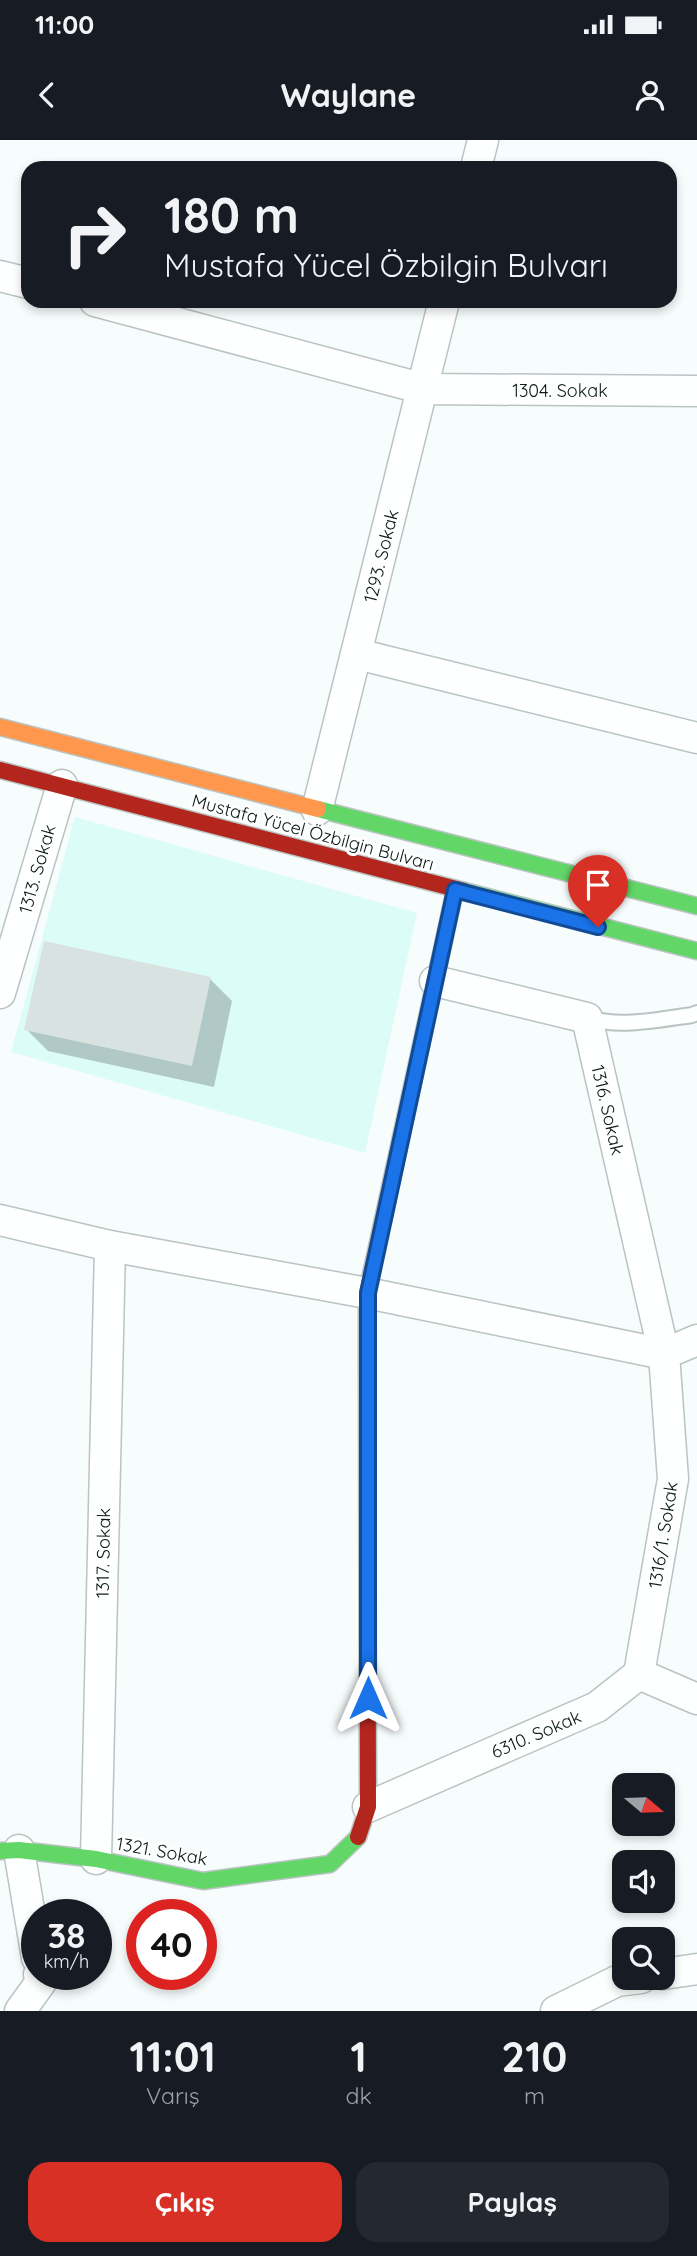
<!DOCTYPE html>
<html lang="tr">
<meta charset="utf-8">
<style>
:root{--surface:#171b24;--page:#242831;--text:#f1f3f6;--muted:#9ea1a6;--accent:#d93025}
body{margin:0;font-family:Quicksand,sans-serif;background:var(--page);color:var(--text);height:100vh;display:flex;flex-direction:column;font-size:26px;white-space:nowrap}
*{box-sizing:border-box;margin:0}
p{font-size:23px;color:var(--muted)}
.icon{flex:none;width:38px;height:38px;fill:none;stroke:currentColor;stroke-width:2;stroke-linecap:round;stroke-linejoin:round}
.map{position:relative;height:1871px;overflow:hidden}
.drawer{display:flex;flex-direction:column;background:var(--surface);flex:1}
.drawer>*{flex:none}
.hud{position:absolute;left:21px;top:21px;width:656px;height:147px;border-radius:21px;box-shadow:0 4px 10px #0003;background:#171b24;color:var(--text);overflow:hidden}
.needle{width:46px;rotate:109deg}
.fabs{position:absolute;left:612px;top:1633px;display:grid;gap:14px}
.fabs a{display:grid;place-items:center;width:63px;height:63px;border-radius:14px;background:var(--surface);box-shadow:0 4px 10px #0003;font-size:35px}
.speed{position:absolute;left:21px;top:1759px;display:flex;gap:14px;font-size:35px;font-weight:700;text-align:center}
.speed>*{display:grid;place-content:center;width:91px;height:91px;border-radius:50%;background:var(--surface);box-shadow:0 4px 10px #0003;line-height:1}
.speed small{font-size:18px;font-weight:400}
.speed .limit{border:10px solid #d22;background:#fff;color:#111}
.pin{position:absolute;display:grid;place-items:center;width:60px;height:60px;color:#fff;margin:-72px -30px;border-radius:50% 50% 50% 0;rotate:-45deg;box-shadow:0 0 7px #0007}
.pin .icon{rotate:45deg}
.me{position:absolute;width:77px;margin:-38px;rotate:0deg;stroke-linejoin:round;filter:drop-shadow(0 0 5px #0008)}
.turn{display:flex;align-items:center;gap:24px;height:147px;padding:0 28px;font-size:32px}
.turn .icon{width:91px;height:91px;stroke-width:2.5}
.turn b{display:block;font-size:49px;line-height:60px}
.eta{display:flex;justify-content:space-evenly;align-items:center;height:119px;text-align:center}
.eta b{font-size:42px;font-weight:700;line-height:49px}
.primary-button{display:flex;gap:14px;margin-top:auto;padding:14px 28px}
.primary-button a{flex:1;height:80px;border-radius:21px;background:var(--accent);color:#fff;font-size:28px;font-weight:700;line-height:80px;text-align:center}
.primary-button a+a{background:var(--page);color:var(--text)}
.status{display:flex;justify-content:space-between;align-items:center;height:49px;padding:0 35px;background:var(--surface);direction:ltr}
.status svg{height:19px;fill:currentColor}
header{display:flex;justify-content:space-between;align-items:center;height:91px;padding:0 28px;background:var(--surface);font-size:32px;font-weight:700}
.map>svg:first-child{display:block}
.built{fill:#dcfcf8}
.shadow{fill:#0003}
.building{fill:#d7e2e1}
.lines{fill:none;stroke-linecap:round;stroke-linejoin:round}
.lane-casing{stroke:#bac4c3;stroke-width:18}
.street-casing{stroke:#bac4c3;stroke-width:33}
.fast-casing{stroke:#bac4c3;stroke-width:19}
.slow-casing{stroke:#bac4c3;stroke-width:19}
.jam-casing{stroke:#bac4c3;stroke-width:19}
.lane{stroke:#feffff;stroke-width:14}
.street{stroke:#feffff;stroke-width:30}
.fast{stroke:#63d668;stroke-width:16}
.slow{stroke:#ff974d;stroke-width:16}
.jam{stroke:#b3261e;stroke-width:16}
.route-casing{stroke:#114b97;stroke-width:18}
.route{stroke:#1a73e8;stroke-width:12}
.labels{text-anchor:middle;dominant-baseline:central;stroke-width:6;stroke-linejoin:round;paint-order:stroke}
.street-label{font-size:18px;fill:#091a18;stroke:#fff}
</style>
<div class="status"><b>11:00</b><svg viewBox="0 0 49 12"><path d="M0 12V9h3v3zM5 12V6h3v6zM10 12V3h3v9zM15 12V0h3v12zM26 1h20v11H26zM47 4h2v5h-2z"/></svg></div>
<header><svg class="icon" aria-label="back" viewBox="0 0 24 24"><path d="M15 5l-7 7 7 7"/></svg>Waylane<svg class="icon" aria-label="person" viewBox="0 0 24 24"><circle cx="12" cy="8" r="4"/><path d="M4 21q1-7 8-7t8 7"/></svg></header>
<div class="map">
<svg width="697" height="1871" viewBox="0 0 697 1871">
<rect width="100%" height="100%" fill="#f7fcfc"/>
<path class="built" d="M75,677L417,773L365,1013L11,912Z"/>
<path class="shadow" d="M210,839L232,861L214,947L48,911L26,889Z"/>
<path class="building" d="M44,801L211,837L192,926L24,890Z"/>
<g class="lines">
<g class="lane-casing">
<path id="lane" d="M587,878C621,888 657,880 692,875L697,873"/>
</g>
<g class="street-casing">
<path id="street" d="M476,28L483,0
M0,136L28,143
M95,161L424,249L697,251
M357,514L697,598
M317,670L444,161
M435,841L587,878L664,1214L673,1339L639,1534
M0,853L62,645
M0,1080L110,1106L367,1153L664,1214L697,1200
M368,1667L597,1567L639,1534L697,1559
M19,1710L37,1818
M96,1719L110,1106
M663,1834L697,1829
M20,1871L41,1842L39,1834
M556,1871L617,1841L641,1838"/>
</g>
<g class="fast-casing">
<path id="fast" d="M318,669L697,766
M464,751L697,811
M0,1711L19,1710L96,1719L203,1741L330,1724L358,1697"/>
</g>
<g class="slow-casing">
<path id="slow" d="M0,587L318,669
M367,1225V1153L455,750"/>
</g>
<g class="jam-casing">
<path id="jam" d="M0,630L464,751
M358,1697L368,1667L367,1225"/>
</g>
<use href="#lane" class="lane"/>
<use href="#street" class="street"/>
<use href="#fast" class="fast"/>
<use href="#slow" class="slow"/>
<use href="#jam" class="jam"/>
</g>
<g class="lines">
<g class="route-casing">
<path id="route" d="M368,1558V1153L455,750L598,787"/>
</g>
<use href="#route" class="route"/>
</g>
<g class="labels">
<g class="street-label">
<text x="560" y="250">1304. Sokak</text>
<text transform="translate(381 416) rotate(-76)">1293. Sokak</text>
<text transform="translate(313 692) rotate(15)">Mustafa Yücel Özbilgin Bulvarı</text>
<text transform="translate(37 729) rotate(-74)">1313. Sokak</text>
<text transform="translate(608 970) rotate(77)">1316. Sokak</text>
<text transform="translate(663 1395) rotate(-81)">1316/1. Sokak</text>
<text transform="translate(103 1413) rotate(-89)">1317. Sokak</text>
<text transform="translate(536 1594) rotate(-23)">6310. Sokak</text>
<text transform="translate(162 1711) rotate(10)">1321. Sokak</text>
</g>
</g>
</svg>
<div class="fabs">
<a><svg class="needle" viewBox="-14 -14 28 28"><path d="M0-13l5 13h-10z" fill="#e53935"/><path d="M0 13l5-13h-10z" fill="#9ea1a6"/></svg></a>
<a><svg class="icon" aria-label="sound" viewBox="0 0 24 24"><path d="M4 9h4l5-4v14l-5-4H4zM17 9q2 3 0 6"/></svg></a>
<a><svg class="icon" aria-label="search" viewBox="0 0 24 24"><circle cx="10" cy="10" r="6"/><path d="M15 15l6 6"/></svg></a>
</div>
<div class="speed"><div>38<small>km/h</small></div><div class="limit">40</div></div>
<div class="pin" style="left:598px;top:787px;background:#d93025"><svg class="icon" aria-label="arrive" viewBox="0 0 24 24"><path d="M6 21V4h12l-3 4 3 4H6"/></svg></div>
<svg class="me" style="left:368px;top:1558px" viewBox="-20 -20 40 40"><path d="M0-17L14 15 0 8-14 15z" fill="#1a73e8" stroke="#fff" stroke-width="4"/></svg>
<div class="hud">
<div class="turn"><svg class="icon" aria-label="right" viewBox="0 0 24 24"><path d="M7 20v-9h11M14 6l5 5-5 5"/></svg><div><b>180 m</b>Mustafa Yücel Özbilgin Bulvarı</div></div>
</div>
</div>
<section class="drawer">
<div class="eta">
<div><b>11:01</b><p>Varış</p></div>
<div><b>1</b><p>dk</p></div>
<div><b>210</b><p>m</p></div>
</div>
<div class="primary-button"><a>Çıkış</a><a>Paylaş</a></div>
</section>
